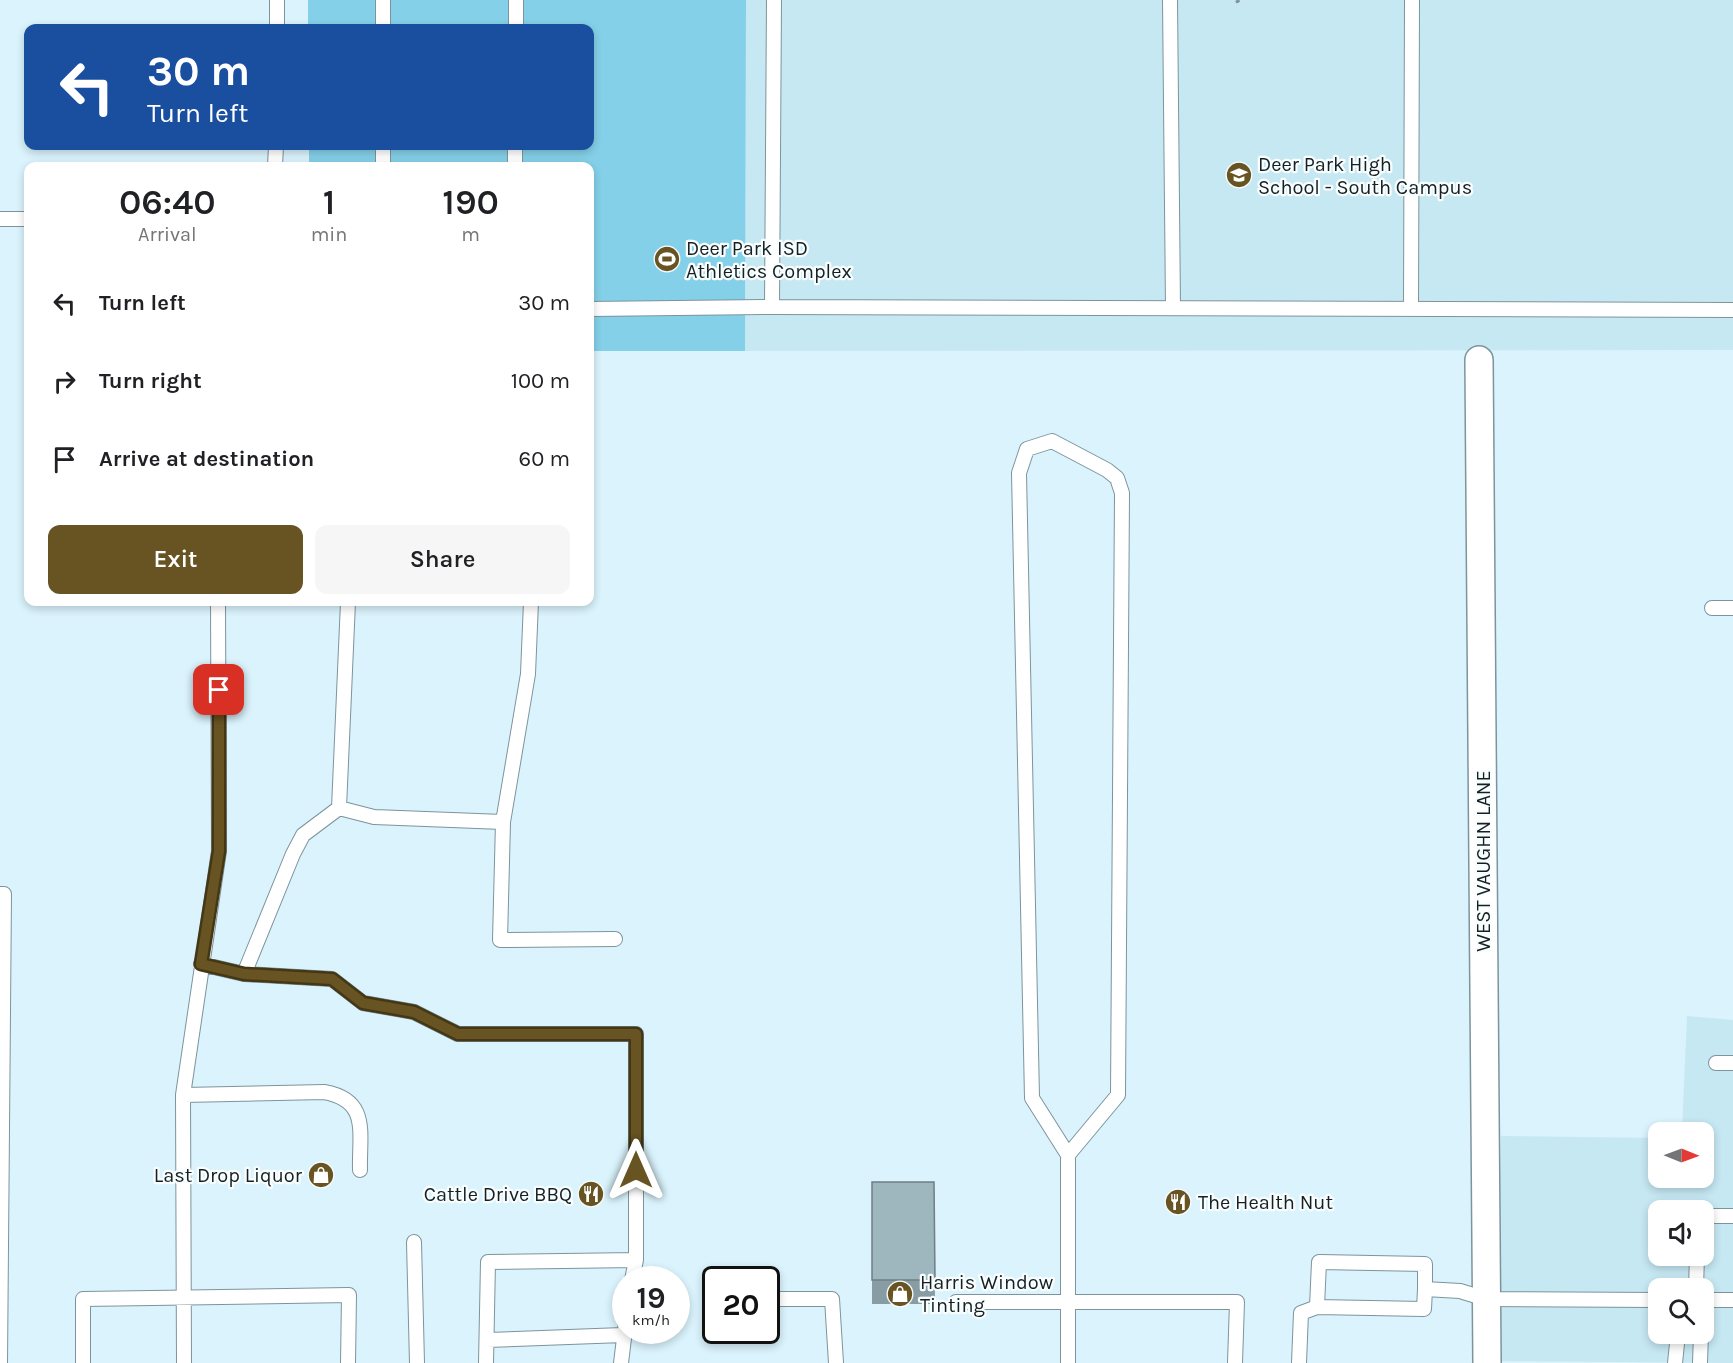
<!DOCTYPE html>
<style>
:root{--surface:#fff;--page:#f6f6f6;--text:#202124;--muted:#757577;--accent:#685422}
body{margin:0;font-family:Karla,sans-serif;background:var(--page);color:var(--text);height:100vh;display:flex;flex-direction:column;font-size:22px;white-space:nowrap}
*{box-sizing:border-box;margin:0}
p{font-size:20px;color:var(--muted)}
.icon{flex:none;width:33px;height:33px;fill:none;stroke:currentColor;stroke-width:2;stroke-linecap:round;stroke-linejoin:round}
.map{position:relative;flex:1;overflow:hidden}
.drawer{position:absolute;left:24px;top:162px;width:570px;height:444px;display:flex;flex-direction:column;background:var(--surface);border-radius:12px;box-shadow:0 3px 9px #0003}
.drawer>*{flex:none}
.top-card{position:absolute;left:24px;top:24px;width:570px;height:126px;border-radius:12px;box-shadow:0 3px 9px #0003;background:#1a4fa0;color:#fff;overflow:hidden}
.needle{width:39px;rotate:91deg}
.tools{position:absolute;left:1648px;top:1122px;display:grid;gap:12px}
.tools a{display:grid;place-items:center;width:66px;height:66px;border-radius:12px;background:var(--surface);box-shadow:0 3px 9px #0003;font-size:30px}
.speed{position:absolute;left:612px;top:1266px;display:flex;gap:12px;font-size:30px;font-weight:700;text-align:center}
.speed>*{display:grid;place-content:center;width:78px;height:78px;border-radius:50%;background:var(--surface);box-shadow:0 3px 9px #0003;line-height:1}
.speed small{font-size:15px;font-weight:400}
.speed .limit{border:3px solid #111;border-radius:9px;background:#fff;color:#111}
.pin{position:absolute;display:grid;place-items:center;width:51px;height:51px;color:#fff;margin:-26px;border-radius:12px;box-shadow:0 3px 9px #0006}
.me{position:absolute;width:66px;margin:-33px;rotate:0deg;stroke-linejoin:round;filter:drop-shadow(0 0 4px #0008)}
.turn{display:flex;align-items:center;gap:21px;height:126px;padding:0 24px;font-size:27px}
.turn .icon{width:78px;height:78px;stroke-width:2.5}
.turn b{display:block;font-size:42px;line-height:51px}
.eta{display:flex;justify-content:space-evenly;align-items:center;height:102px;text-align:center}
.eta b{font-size:36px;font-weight:600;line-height:42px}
.cta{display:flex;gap:12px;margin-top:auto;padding:12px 24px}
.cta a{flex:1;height:69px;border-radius:12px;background:var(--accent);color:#fff;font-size:24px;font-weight:600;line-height:69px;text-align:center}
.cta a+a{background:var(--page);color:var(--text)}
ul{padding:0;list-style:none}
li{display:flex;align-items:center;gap:18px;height:78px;padding:0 24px}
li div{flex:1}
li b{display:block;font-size:22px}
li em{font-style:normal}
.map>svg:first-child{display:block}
.built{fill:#c6e8f3;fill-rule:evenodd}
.green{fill:#84d0e8}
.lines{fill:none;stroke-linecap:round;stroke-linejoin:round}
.lane-casing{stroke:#7d949c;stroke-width:16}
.street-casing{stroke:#7d949c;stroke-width:30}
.path{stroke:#809298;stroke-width:4;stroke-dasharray:3 4.5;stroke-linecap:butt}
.lane{stroke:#fff;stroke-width:14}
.street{stroke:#fff;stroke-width:27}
.wall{fill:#889da3}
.building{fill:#9eb6be;stroke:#6f7f85;stroke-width:1.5}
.route-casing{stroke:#443716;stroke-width:15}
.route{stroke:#685422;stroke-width:10}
.labels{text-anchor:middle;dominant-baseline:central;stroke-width:4.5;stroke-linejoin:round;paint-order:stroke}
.poi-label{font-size:20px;fill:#161f22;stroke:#f8fdfe;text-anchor:start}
.street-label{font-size:20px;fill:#161f22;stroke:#f8fdfe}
</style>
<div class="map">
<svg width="1733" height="1363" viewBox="0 0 1733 1363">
<rect width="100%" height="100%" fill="#daf3fc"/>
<path class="built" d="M746,0H1733V350L745,351Z
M1687,1016L1733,1020V1363L1496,1361L1501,1136L1659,1138V1178H1704V1132H1682ZM1659,1210H1704V1256H1659ZM1659,1288H1704V1334H1659Z"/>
<path class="green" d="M308,0H746L745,351H590V166H309V146H590V28H308Z"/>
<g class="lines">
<g class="lane-casing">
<path id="lane" d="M383,0V28
M774,0L772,307L1733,310
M1170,0L1173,308
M277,28V0
M516,28V0
M383,146V166
M275,166L276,146
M515,166V146
M0,219H28
M590,309L772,307
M1411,309L1412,0
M1712,608H1733
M339,808L374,817L503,822L528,674L531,602
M339,808L348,602
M503,822L500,940L615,939
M0,894H4L0,1363
M201,964L244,974L332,979L363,1003L414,1012L458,1034H636V1260L632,1280
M244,974L293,854L303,835L339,808
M1716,1063H1733
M183,1095L324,1092C370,1100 359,1133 360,1170
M1704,1216H1733
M414,1242L417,1363
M1696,1288L1697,1256
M1425,1289L1424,1309L1317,1307L1319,1262L1425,1264V1289L1460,1291L1486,1299L1659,1300
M766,1299H832L836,1363
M1704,1300H1733
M956,1302H1237L1235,1363
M487,1340L623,1335
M83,1363V1299L349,1295L348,1363
M184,1363L183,1095L219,851L218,602
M486,1363L488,1262L636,1260
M621,1363L626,1322
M1068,1363V1155L1032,1098L1019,473L1027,449L1052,441L1107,470L1117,478L1122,493L1118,1095L1068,1155
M1299,1363L1301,1313L1317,1307
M1675,1363L1678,1334
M1700,1363L1701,1334"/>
</g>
<g class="street-casing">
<path id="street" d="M1479,360L1487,1363"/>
</g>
<path class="path" d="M1237,0L1239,4"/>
<use href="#lane" class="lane"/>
<use href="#street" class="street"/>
</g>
<path class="wall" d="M872,1182H934L935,1304H872Z"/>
<path class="building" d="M872,1182H934L935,1280H872Z"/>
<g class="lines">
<g class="route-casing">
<path id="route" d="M219,690V851L201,964L244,974L332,979L363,1003L414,1012L458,1034H636V1170"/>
</g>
<use href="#route" class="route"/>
</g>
<defs>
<g id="school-disc" transform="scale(1.35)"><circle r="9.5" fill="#685422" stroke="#f8fdfe"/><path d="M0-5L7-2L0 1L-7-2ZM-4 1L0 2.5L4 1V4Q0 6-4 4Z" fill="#fff"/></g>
<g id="stadium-disc" transform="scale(1.35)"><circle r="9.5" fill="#685422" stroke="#f8fdfe"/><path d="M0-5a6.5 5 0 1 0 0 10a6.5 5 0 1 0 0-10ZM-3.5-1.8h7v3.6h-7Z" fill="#fff"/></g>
<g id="shop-disc" transform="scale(1.35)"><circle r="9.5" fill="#685422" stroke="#f8fdfe"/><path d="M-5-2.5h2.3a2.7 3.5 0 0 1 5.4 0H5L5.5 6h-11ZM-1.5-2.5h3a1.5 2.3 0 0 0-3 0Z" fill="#fff"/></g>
<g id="restaurant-disc" transform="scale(1.35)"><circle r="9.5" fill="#685422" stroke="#f8fdfe"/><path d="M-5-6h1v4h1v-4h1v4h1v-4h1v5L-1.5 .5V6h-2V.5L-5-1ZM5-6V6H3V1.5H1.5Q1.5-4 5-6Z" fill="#fff"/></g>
</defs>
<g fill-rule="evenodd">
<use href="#school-disc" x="1239" y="175"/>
<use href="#stadium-disc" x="667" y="259"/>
<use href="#shop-disc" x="321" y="1175"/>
<use href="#restaurant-disc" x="591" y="1194"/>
<use href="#restaurant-disc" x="1178" y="1202"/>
<use href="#shop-disc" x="900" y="1294"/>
</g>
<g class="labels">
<g class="poi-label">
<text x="1258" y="164">Deer Park High<tspan x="1258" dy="23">School - South Campus</tspan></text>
<text x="686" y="248">Deer Park ISD<tspan x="686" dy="23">Athletics Complex</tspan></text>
<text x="302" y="1175" text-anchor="end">Last Drop Liquor</text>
<text x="572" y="1194" text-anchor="end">Cattle Drive BBQ</text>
<text x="1198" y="1202">The Health Nut</text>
<text x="920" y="1282">Harris Window<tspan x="920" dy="23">Tinting</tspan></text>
</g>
<g class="street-label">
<text transform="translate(1483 861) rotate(-90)">WEST VAUGHN LANE</text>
</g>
</g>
</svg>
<div class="tools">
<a><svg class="needle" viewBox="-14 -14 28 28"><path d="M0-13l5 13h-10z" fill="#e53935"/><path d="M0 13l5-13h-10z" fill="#757577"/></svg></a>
<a><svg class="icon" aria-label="sound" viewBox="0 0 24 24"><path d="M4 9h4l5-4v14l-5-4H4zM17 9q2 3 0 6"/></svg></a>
<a><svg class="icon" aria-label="search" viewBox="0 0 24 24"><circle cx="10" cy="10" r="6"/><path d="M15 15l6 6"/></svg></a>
</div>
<div class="speed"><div>19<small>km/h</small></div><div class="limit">20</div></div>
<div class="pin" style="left:219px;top:690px;background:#d93025"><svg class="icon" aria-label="arrive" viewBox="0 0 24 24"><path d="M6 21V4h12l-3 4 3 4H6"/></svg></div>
<svg class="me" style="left:636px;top:1170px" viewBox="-20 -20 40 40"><path d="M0-17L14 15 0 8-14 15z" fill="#685422" stroke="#fff" stroke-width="4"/></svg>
<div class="top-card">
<div class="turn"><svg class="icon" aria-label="left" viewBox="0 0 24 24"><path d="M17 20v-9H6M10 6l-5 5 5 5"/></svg><div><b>30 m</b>Turn left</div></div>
</div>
<section class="drawer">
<div class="eta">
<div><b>06:40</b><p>Arrival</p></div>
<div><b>1</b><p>min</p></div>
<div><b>190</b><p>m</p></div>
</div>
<ul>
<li><svg class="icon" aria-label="left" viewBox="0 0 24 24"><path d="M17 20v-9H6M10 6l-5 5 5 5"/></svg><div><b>Turn left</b></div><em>30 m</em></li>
<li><svg class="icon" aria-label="right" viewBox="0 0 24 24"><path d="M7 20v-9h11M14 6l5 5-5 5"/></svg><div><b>Turn right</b></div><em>100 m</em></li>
<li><svg class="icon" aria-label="arrive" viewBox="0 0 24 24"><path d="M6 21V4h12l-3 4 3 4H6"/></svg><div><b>Arrive at destination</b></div><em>60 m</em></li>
</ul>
<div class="cta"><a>Exit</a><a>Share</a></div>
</section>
</div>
